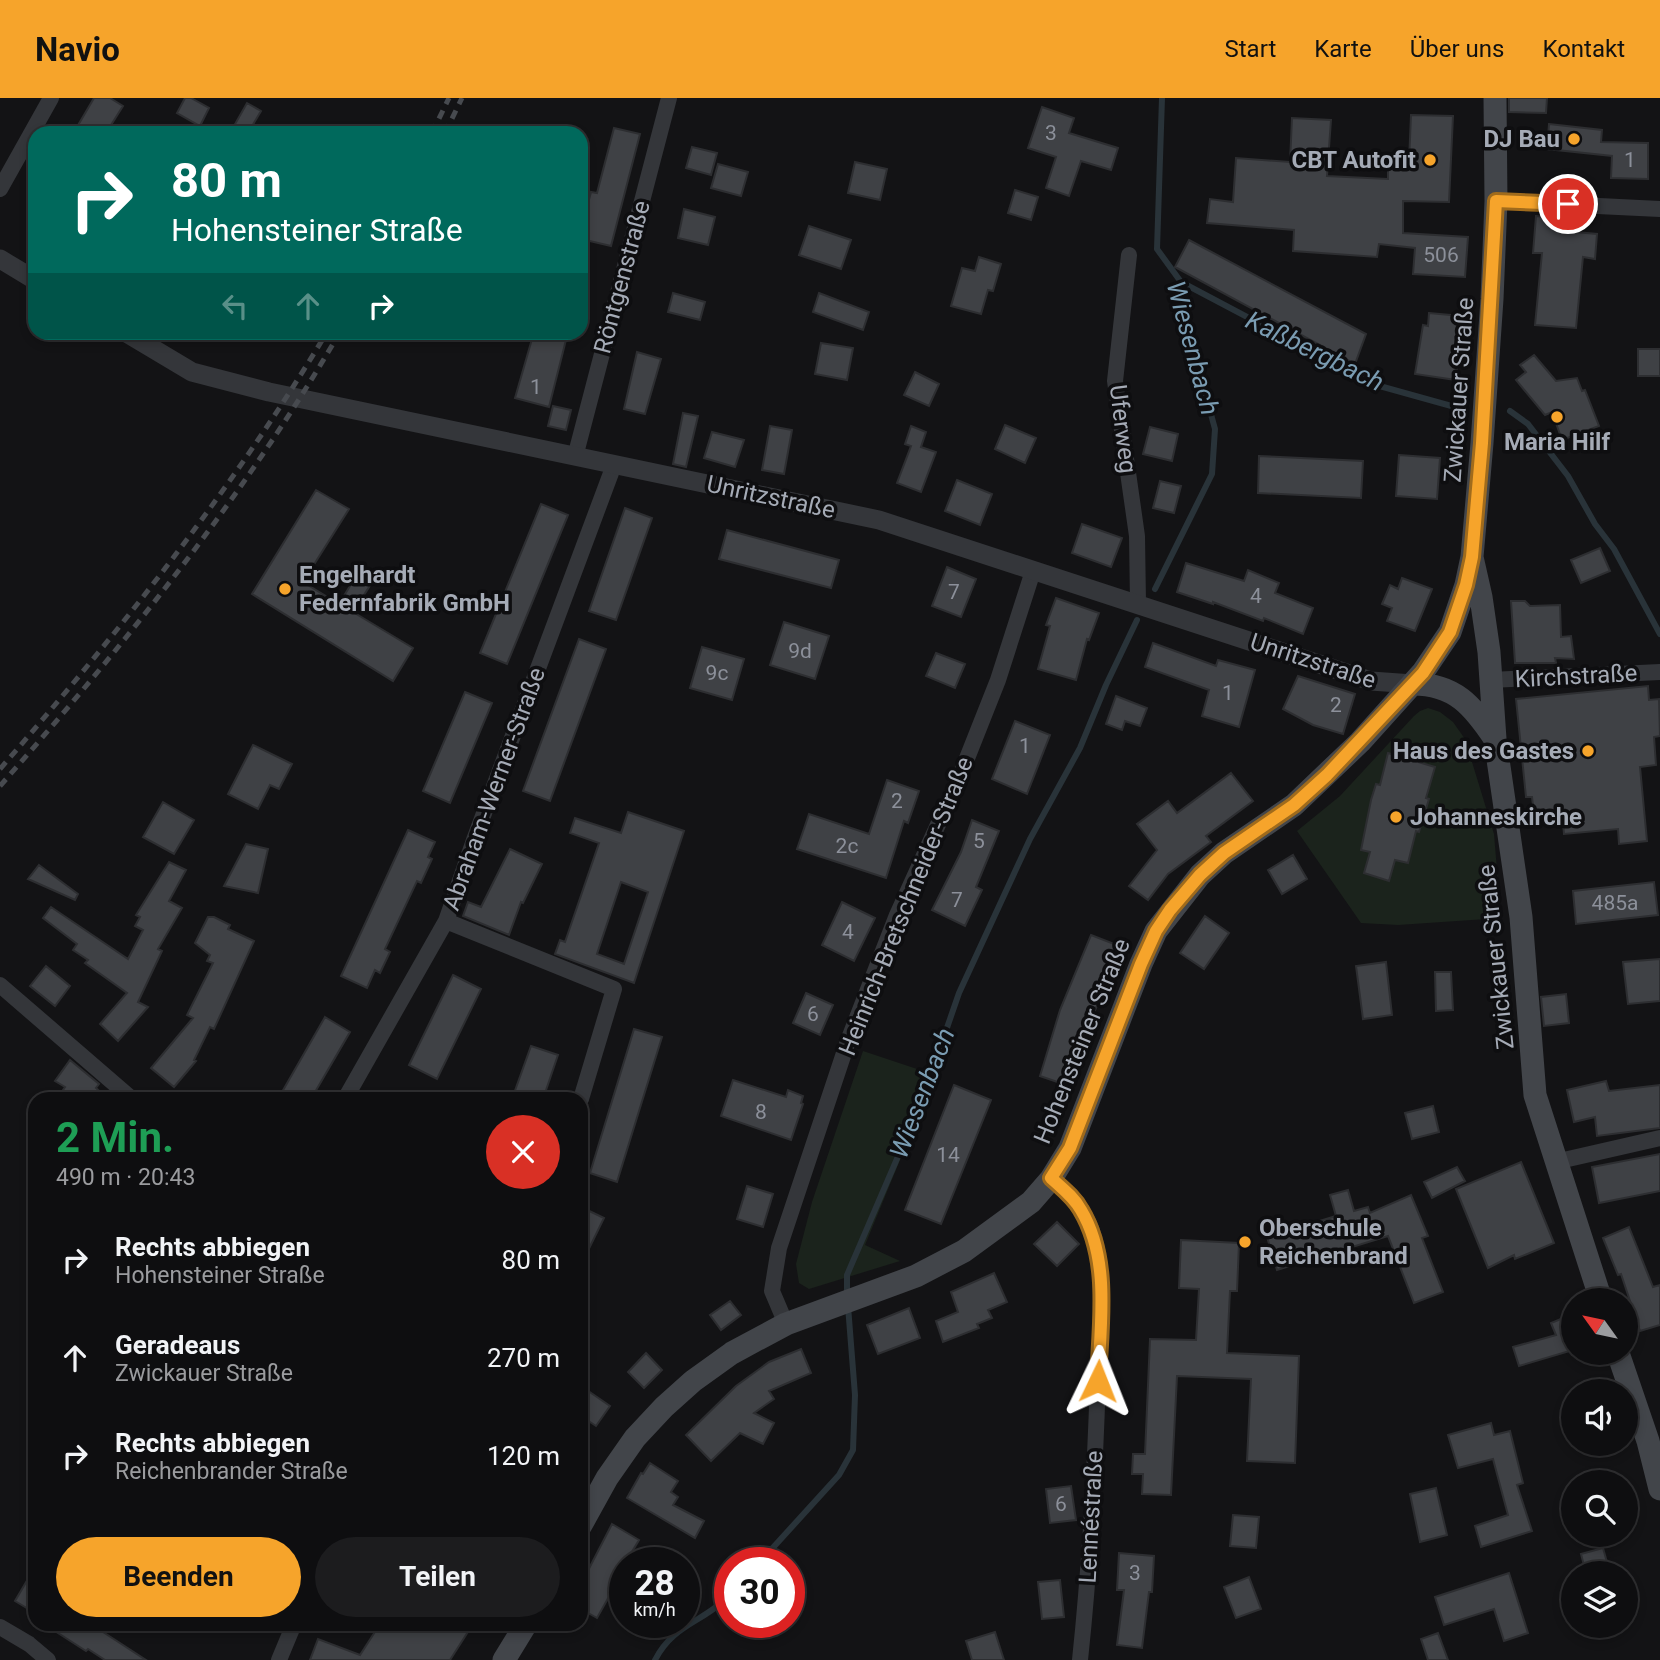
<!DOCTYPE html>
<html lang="de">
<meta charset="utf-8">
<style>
:root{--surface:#0e0e10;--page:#1c1c1e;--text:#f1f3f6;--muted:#9b9c9f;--line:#2e2e30;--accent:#f6a42b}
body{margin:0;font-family:Roboto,sans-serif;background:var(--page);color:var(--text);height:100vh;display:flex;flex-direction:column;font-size:26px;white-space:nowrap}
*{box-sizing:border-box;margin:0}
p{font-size:23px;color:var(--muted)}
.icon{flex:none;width:38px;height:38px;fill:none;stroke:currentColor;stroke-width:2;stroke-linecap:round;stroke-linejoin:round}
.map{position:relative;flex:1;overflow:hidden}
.side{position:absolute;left:28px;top:994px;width:560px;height:539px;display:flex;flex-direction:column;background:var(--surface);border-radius:21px;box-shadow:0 4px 10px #0003,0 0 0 2px var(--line)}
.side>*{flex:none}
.guide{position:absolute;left:28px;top:28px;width:560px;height:214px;border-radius:21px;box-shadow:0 4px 10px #0003,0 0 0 2px var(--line);background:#00695c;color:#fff;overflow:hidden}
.needle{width:46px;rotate:303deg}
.buttons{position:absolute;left:1561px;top:1190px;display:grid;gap:14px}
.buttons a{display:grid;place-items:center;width:77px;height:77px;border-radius:50%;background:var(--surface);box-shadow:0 4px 10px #0003,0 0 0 2px var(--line);font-size:35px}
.speed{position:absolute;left:609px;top:1449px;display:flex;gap:14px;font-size:35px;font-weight:700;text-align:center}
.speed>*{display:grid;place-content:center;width:91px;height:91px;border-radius:50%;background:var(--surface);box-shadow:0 4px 10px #0003,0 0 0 2px var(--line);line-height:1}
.speed small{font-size:18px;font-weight:400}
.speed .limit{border:10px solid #d22;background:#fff;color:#111}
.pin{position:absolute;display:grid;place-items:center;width:60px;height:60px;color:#fff;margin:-30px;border:4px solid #fff;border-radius:50%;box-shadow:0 2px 7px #0007}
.me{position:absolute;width:77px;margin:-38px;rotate:2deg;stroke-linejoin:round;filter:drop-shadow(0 0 5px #0008)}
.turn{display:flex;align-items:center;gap:24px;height:147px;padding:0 28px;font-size:32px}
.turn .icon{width:91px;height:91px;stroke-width:2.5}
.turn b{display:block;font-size:49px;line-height:60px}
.lanes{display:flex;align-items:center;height:66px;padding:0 28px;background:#0003;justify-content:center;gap:35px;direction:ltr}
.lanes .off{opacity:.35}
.round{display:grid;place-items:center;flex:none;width:74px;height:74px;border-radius:37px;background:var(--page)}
.summary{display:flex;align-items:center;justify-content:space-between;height:119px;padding:0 28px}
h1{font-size:42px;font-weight:700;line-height:52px;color:#1e9e55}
.button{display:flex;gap:14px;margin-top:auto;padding:14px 28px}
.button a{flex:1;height:80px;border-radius:42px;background:var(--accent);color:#111;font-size:28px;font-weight:700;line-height:80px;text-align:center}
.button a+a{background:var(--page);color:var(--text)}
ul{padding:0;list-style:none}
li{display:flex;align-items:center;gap:21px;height:98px;padding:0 28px}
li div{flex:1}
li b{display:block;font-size:26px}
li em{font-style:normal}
header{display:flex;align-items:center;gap:42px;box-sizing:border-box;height:98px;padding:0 35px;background:var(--accent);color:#111}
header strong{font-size:33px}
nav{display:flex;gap:38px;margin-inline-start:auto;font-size:24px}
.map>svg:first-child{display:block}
.green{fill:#1b231c}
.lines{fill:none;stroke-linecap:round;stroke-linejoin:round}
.stream{stroke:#293339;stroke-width:6}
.building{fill:#3f4145;stroke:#2d2e31;stroke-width:2;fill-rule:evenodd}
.minor{stroke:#34363a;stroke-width:16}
.tertiary{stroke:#34363a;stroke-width:19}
.secondary{stroke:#42454a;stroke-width:23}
.rail{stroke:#474a4f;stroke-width:5;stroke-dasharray:9 7;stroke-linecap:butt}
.route-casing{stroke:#a06b1c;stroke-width:18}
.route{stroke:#f6a42b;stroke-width:12}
.poi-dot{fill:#f6a42b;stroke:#0e0e10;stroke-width:2.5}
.labels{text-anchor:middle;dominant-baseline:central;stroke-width:7;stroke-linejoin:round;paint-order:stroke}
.number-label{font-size:21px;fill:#8c909a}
.poi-label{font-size:24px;font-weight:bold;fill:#a5abb6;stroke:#0e0e10;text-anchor:end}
.street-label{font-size:24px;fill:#a5abb6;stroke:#0e0e10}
.water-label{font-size:26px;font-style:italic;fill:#7a9cb2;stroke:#0e0e10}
</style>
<header>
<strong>Navio</strong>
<nav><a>Start</a><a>Karte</a><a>Über uns</a><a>Kontakt</a></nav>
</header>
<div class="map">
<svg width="1660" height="1562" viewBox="0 0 1660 1562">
<rect width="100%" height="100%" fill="#131315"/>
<path class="green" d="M1428,610L1440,614L1453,624L1465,641L1494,736L1501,820L1398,827L1361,825L1297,733L1340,698L1414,618L1420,613Z
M863,953L935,977L865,1147L900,1163L809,1191L799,1185L796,1166L812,1104Z"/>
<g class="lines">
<path class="stream" d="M1181,184L1376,287L1455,309
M1510,313L1528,326L1568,378L1595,426L1614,451L1660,536
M1155,491L1212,376L1215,331L1197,265L1181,184L1157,151L1162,0
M847,1197V1177L921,1005L959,895L1030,741L1080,650L1106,587L1137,522
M759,1465L839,1377L853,1352L855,1297L848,1208
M655,1562C674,1525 704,1525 730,1496"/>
</g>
<path class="building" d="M94,0H110L123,8L106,35H87L77,29Z
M185,0H191L209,10L200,28L177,15Z
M1509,0H1547L1546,15L1509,14Z
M247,5L261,13L248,35H230Z
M1042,9L1074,20L1069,35L1118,50L1111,72L1081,63L1069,98L1046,90L1056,59L1028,50Z
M1411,17L1453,18L1449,104L1403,103V135L1468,139L1465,179L1413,176L1415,150L1379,146L1377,159L1293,153L1294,132L1207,125L1210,101L1233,104L1236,60L1290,64L1292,20L1331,22L1327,78L1388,81V63L1409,64Z
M1549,26L1602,32L1601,44L1648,45V81L1611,80L1612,58L1547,51Z
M614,30L640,36L611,148L581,141V131L591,94L597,95Z
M692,49L717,55L711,77L686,70Z
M855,64L887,71L880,102L848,95Z
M718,66L748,74L741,98L711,90Z
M1015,92L1038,99L1031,122L1008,115Z
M684,111L715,119L708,147L678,140Z
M1536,118L1567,121L1565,133L1597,136L1595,161L1583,159L1576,230L1535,227L1542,155H1533Z
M809,128L851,142L841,171L799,157Z
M1189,142L1366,236L1355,266L1175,169Z
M979,159L1001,166L993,193L988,192L981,216L951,208L962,170L975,173Z
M673,195L705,204L700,222L668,214Z
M819,195L869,214L863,232L813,214Z
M1429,215L1461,218L1456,282L1415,276L1423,227L1428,228Z
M534,234H568L549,309L515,300Z
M821,245L853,250L847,282L815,276Z
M1638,251H1660V278H1638Z
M637,254L661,261L645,316L624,311Z
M1534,257L1556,283L1577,280L1582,293L1585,292L1599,328L1562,342L1552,314L1545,317L1516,282L1526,274L1520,267Z
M915,274L939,286L929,308L904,297Z
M553,308L571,312L566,332L548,328Z
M683,315L698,318L686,369L673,366Z
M1005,327L1036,340L1025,365L995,351Z
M770,328L792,332L784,376L762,372Z
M911,328L926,334L921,349L936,354L921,394L897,385L911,348L905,346Z
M1150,329L1178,336L1172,363L1143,356Z
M712,334L744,342L735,369L704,360Z
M1399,357L1440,360L1437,401L1396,398Z
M1259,358L1363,363L1361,400L1258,395Z
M957,382L992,396L980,427L945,413Z
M1160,383L1181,388L1174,415L1153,410Z
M316,392L349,411L303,484L339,506L356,478L371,486L353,514L413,550L393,583L252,496Z
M541,406L568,417L507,566L480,555Z
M625,410L652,420L616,522L589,513Z
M1082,426L1122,440L1111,469L1072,455Z
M727,432L839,462L831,490L719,461Z
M1600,450L1610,473L1581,485L1571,462Z
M1186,465L1244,483L1248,472L1279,485L1275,495L1313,510L1303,536L1264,520L1263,523L1213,504V506L1177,494Z
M947,469L976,481L961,519L932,508Z
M1402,480L1432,491L1415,533L1387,523L1392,510L1382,506L1390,487L1398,491Z
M1056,500L1099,515L1089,542L1087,541L1076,582L1038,571L1050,528L1046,527Z
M1511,503H1525L1530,508L1560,507L1561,539L1571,538L1574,561L1555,560L1556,565H1515Z
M784,524L829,538L815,581L770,567Z
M579,541L606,551L550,703L523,693Z
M1153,545L1216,568L1218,562L1255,572L1239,629L1202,618L1209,592L1145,569Z
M702,549L744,561L732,602L690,590Z
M936,555L965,566L955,590L926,578Z
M1298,578L1355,596L1343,636L1313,627L1283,611Z
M1648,588L1649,602L1659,601L1660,638L1654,639L1656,667L1640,669L1647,743L1619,746L1618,731L1564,736L1562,714L1534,717L1532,699H1526L1516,601Z
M465,594L492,605L450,705L423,693Z
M1116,598L1147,610L1140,628L1125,623L1122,632L1106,626Z
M1015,623L1050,637L1027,696L992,681Z
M253,647L292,666L279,691L270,687L258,711L228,696Z
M1388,655L1435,669L1426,700L1429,701L1419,734L1416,733L1408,765L1395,762L1389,783L1364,775L1370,754L1361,752L1371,702L1376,686L1380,687Z
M1231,675L1253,703L1206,738L1211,744L1168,776L1148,802L1129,788L1157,752L1137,726L1168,703L1177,715Z
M887,682L919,693L908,725L904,723L886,780L797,751L809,716L869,736Z
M163,704L194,722L174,756L143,739Z
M628,714L684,733L634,885L555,856L560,842L565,844L599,745L570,735L575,720L621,735ZM621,784L648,794L624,866L597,856Z
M972,722L999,733L976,789L982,792L965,828L932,812L961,754Z
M408,732L435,744L428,759L432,761L421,785L417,783L385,851L390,854L380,875L375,872L367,890L341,878Z
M246,746L268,751L258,795L224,788Z
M510,751L542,766L523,805L521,804L509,837L463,818L468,804L481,809Z
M1293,757L1307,781L1282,796L1268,772Z
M169,764L186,772L169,803L182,810L158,851L162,853L138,904L148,909L118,943L100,926L127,895L85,865L88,862L73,852L77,846L43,820L51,809L128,861L143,832L135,828L140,819L136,817Z
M39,767L78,796L75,802L28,781Z
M1654,784L1658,817L1576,826L1573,793Z
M842,804L875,820L854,863L822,847Z
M1205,818L1229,835L1204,871L1180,855Z
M208,819H214L230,827L228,831L254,843L214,931L210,929L194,962L196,963L174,989L151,970L193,920L187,917L213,865L207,863L210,857L195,845Z
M1091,837L1122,849L1090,924L1069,988L1040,978L1060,912Z
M1660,861V903L1628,906L1623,864Z
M1386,864L1392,917L1363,921L1356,868Z
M46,868L70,888L55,908L30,888Z
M1435,874H1451L1453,912L1436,913Z
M453,877L481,891L437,981L409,967Z
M806,895L833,907L820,937L793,925Z
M1566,896L1569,925L1544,928L1541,899Z
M325,919L350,934L311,1001H278Z
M634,931L662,939L617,1084L590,1075Z
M531,948L558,957L543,1001H512Z
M70,962L99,986L96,990L108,1001H57L65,989L55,983Z
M733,982L786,999L788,992L803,998L801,1005L803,1006L791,1042L721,1018Z
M1606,983L1609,993L1660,987V1030L1597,1038L1595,1019L1574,1024L1567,992Z
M954,987L991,1002L941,1126L905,1112Z
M1433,1008L1439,1034L1412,1041L1405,1015Z
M1660,1056V1093L1599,1105L1592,1069Z
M1521,1064L1554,1145L1515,1161L1514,1157L1488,1170L1456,1091Z
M1457,1069L1465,1083L1432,1100L1424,1084Z
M747,1088L773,1096L763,1129L737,1121Z
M1348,1092L1354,1113L1368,1109L1370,1115L1411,1097L1428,1138L1422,1140L1443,1194L1414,1205L1388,1138L1277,1172L1267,1139L1336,1118L1330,1097Z
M581,1109L604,1120L581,1167Z
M1057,1124L1079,1146L1057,1168L1034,1146Z
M1629,1129L1653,1189L1660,1187V1227L1640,1233L1621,1176L1618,1177L1603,1140Z
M1181,1142L1239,1145L1237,1193H1230L1227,1255L1299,1258L1295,1365L1247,1363L1251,1281L1177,1278L1171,1397L1142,1396L1143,1376H1132L1133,1356H1145L1150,1241L1196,1242L1199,1191L1179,1190Z
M994,1175L1007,1204L988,1212L992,1220L977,1226L979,1230L943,1244L936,1223L958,1214L951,1194Z
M730,1203L741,1217L721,1232L710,1217Z
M909,1210L920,1240L878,1256L867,1227Z
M1573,1216V1252L1519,1268L1513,1249L1556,1237L1551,1225Z
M801,1251L811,1275L769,1293L774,1301L754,1315L774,1325L763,1346L740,1335L711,1363L686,1337L736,1288L769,1264Z
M646,1255L662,1272L644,1290L628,1274Z
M581,1288L610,1308L596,1328L581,1318Z
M1491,1325L1494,1337L1510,1333L1523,1385L1517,1387L1532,1433L1481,1449L1475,1428L1508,1417L1493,1361L1458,1370L1448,1337Z
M650,1365L678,1383L671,1394L678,1399L673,1407L704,1423L695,1440L627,1400L641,1375L643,1376Z
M1071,1388L1076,1422L1050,1425L1046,1391Z
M1436,1390L1447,1437L1420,1444L1410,1396Z
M1233,1417L1259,1419L1256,1450L1230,1448Z
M612,1426L639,1442L612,1487L615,1488L597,1520L581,1511V1486Z
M1603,1450L1610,1475H1586L1581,1456Z
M1119,1455L1154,1458L1152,1494H1149L1142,1550L1117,1547L1124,1492H1117Z
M35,1469V1515L15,1503Z
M1509,1475L1528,1535L1504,1543L1494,1511L1444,1527L1435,1499Z
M1249,1479L1261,1511L1236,1520L1224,1489Z
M1060,1482L1064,1519L1042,1521L1038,1484Z
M44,1526H104L100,1532L146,1562H105L88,1551L86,1553Z
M380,1526H473L450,1562H310L318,1541L360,1557Z
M995,1534L1004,1562H972L966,1543Z
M1438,1535L1448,1562H1428L1421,1541Z"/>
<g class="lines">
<path class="minor" d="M0,91L51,0
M1496,103L1660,111
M1129,157L1115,283L1137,438L1138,505
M575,359L669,0
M1491,582L1660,574
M446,823L614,891L581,1001
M0,887L132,1001
M345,1001L446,823L474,742L614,367
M1555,1064L1660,1040
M1051,1081C1068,1095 1082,1109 1091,1130C1108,1176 1100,1231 1098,1279C1095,1374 1090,1468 1080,1562
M786,1226L772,1193L779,1150L848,943L897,817L960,678L998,582L1033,473
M0,1529L29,1546L48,1562
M279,1562L294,1526"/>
<path class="tertiary" d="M0,161L35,182
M125,234L192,274L269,294L879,422L1371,583L1413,586"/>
<path class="secondary" d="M1495,0L1496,103L1492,201L1482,345L1472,459L1481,499L1489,554L1495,641L1521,819L1535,997L1601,1202
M1413,586C1455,586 1473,608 1495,641
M1618,1255L1648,1343L1660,1391
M581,1427L607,1380L635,1340L664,1309L693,1283L732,1255L786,1226L916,1178L964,1153L1031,1104L1051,1081L1070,1050L1141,866L1156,833L1200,777L1224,755L1294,707L1360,644L1423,574L1450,534L1466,487L1472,459
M504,1562L526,1526"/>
<path class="rail" d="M432,35L449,0
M445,35L462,0
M0,671C120,533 233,391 327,234
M0,688C125,546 244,399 340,234"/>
</g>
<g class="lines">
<g class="route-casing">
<path id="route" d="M1098,1283C1100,1228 1111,1162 1081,1112C1074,1099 1062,1090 1051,1080L1070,1050L1141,866L1156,833L1170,812L1200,777L1224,755L1294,707L1327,677L1423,575L1450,534L1466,487L1472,459L1482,345L1496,103L1568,106"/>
</g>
<use href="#route" class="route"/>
</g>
<g class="poi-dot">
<circle cx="1574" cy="41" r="7"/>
<circle cx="1430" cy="62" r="7"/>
<circle cx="1557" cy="319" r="7"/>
<circle cx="285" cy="491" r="7"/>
<circle cx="1588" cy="653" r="7"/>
<circle cx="1396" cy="719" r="7"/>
<circle cx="1245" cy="1144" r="7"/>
</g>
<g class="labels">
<g class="number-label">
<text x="1051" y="35">3</text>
<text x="1630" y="62">1</text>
<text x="1441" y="157">506</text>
<text x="536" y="289">1</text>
<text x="954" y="494">7</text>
<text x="1256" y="498">4</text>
<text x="800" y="553">9d</text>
<text x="717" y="575">9c</text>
<text x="1228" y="595">1</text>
<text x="1336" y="607">2</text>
<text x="1025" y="648">1</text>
<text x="897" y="703">2</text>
<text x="979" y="743">5</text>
<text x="847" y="748">2c</text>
<text x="957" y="802">7</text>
<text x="1615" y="805">485a</text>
<text x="848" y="834">4</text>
<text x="813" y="916">6</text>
<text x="761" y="1014">8</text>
<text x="948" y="1057">14</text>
<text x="1061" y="1406">6</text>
<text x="1135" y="1475">3</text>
</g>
<g class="poi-label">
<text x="1560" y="41">DJ Bau</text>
<text x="1416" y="62">CBT Autofit</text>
<text x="1557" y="344" text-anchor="middle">Maria Hilf</text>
<text x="299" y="477" text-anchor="start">Engelhardt<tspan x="299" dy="28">Federnfabrik GmbH</tspan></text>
<text x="1574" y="653">Haus des Gastes</text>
<text x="1410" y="719" text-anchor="start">Johanneskirche</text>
<text x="1259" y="1130" text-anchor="start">Oberschule<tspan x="1259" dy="28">Reichenbrand</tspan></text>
</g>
<g class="street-label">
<text transform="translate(622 179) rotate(-75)">Röntgenstraße</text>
<text transform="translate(1459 292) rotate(-86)">Zwickauer Straße</text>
<text transform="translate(1123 331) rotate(83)">Uferweg</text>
<text transform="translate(771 399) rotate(12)">Unritzstraße</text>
<text transform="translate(1313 563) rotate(18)">Unritzstraße</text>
<text transform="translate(1576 578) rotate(-3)">Kirchstraße</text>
<text transform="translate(494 691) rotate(-70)">Abraham-Werner-Straße</text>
<text transform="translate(906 808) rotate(-68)">Heinrich-Bretschneider-Straße</text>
<text transform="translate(1496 859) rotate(-96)">Zwickauer Straße</text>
<text transform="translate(1082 943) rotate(-68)">Hohensteiner Straße</text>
<text transform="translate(1091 1419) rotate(-87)">Lennéstraße</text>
</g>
<g class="water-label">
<text transform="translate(1193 250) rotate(75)">Wiesenbach</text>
<text transform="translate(1315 253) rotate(26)">Kaßbergbach</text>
<text transform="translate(922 995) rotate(-69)">Wiesenbach</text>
</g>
</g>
</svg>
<div class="buttons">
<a><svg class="needle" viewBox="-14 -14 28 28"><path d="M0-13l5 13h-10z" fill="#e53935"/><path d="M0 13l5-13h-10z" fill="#9b9c9f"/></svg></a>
<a><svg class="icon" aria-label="sound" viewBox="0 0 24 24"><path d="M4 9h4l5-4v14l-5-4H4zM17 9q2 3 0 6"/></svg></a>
<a><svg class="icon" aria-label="search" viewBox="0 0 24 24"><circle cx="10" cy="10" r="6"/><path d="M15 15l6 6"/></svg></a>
<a><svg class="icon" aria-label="layers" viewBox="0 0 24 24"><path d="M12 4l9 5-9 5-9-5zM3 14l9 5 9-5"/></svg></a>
</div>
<div class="speed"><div>28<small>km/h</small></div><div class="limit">30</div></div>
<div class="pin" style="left:1568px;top:106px;background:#d93025"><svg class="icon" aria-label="arrive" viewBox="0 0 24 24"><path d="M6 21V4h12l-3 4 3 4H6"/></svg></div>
<svg class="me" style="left:1098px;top:1283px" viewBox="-20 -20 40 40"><path d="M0-17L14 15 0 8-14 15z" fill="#f6a42b" stroke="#fff" stroke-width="4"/></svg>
<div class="guide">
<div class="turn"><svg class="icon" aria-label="right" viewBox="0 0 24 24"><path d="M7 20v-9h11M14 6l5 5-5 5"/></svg><div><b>80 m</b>Hohensteiner Straße</div></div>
<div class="lanes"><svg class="icon off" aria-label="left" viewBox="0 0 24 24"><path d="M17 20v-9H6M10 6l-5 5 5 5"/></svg><svg class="icon off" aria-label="ahead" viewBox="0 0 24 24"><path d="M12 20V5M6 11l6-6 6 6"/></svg><svg class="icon" aria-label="right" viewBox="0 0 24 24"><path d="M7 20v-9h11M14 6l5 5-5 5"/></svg></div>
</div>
<section class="side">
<div class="summary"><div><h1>2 Min.</h1><p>490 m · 20:43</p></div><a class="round" style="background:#d93025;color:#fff"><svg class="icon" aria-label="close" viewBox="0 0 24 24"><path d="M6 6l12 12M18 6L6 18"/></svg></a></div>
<ul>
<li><svg class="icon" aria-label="right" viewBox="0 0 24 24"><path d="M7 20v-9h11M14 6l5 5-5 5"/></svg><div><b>Rechts abbiegen</b><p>Hohensteiner Straße</p></div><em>80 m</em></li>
<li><svg class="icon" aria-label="ahead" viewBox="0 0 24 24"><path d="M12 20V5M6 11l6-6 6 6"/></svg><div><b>Geradeaus</b><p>Zwickauer Straße</p></div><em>270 m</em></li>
<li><svg class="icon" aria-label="right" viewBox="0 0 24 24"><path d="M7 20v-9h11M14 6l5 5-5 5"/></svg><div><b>Rechts abbiegen</b><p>Reichenbrander Straße</p></div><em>120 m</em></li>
</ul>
<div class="button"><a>Beenden</a><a>Teilen</a></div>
</section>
</div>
